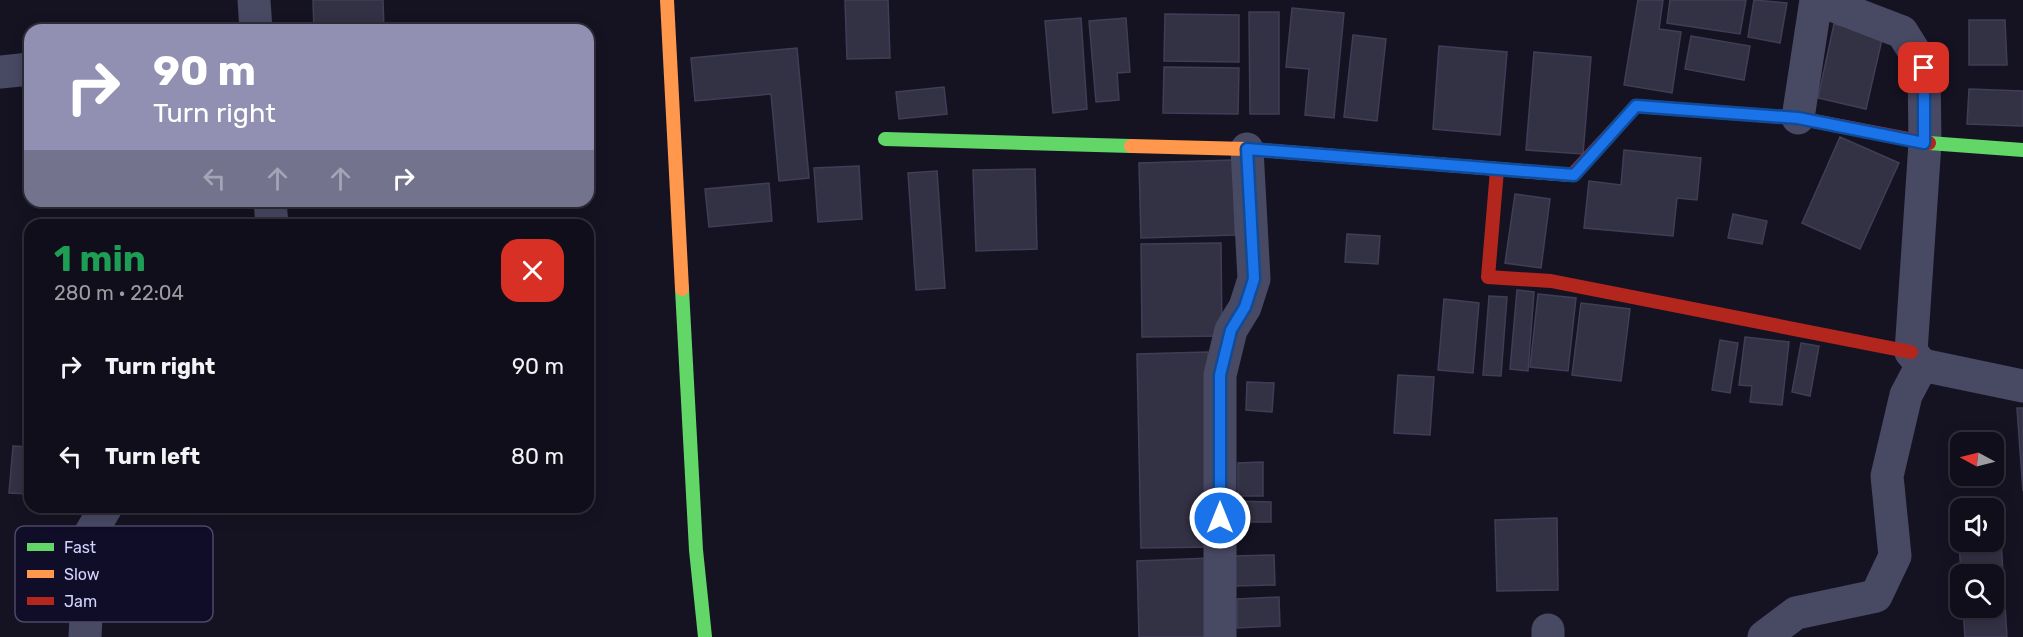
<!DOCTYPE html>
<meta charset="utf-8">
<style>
:root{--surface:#100e1a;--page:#1e1c27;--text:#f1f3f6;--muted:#9c9ca2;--line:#302e39}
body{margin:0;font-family:Rubik,sans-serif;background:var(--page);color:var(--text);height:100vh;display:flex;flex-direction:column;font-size:22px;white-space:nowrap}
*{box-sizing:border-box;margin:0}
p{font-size:20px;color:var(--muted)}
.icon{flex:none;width:33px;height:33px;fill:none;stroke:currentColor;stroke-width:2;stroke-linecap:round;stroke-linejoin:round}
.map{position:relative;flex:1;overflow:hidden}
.side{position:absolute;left:24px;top:219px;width:570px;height:294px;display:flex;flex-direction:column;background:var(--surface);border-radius:18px;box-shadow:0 3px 15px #0003,0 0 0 2px var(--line)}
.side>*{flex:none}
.top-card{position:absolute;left:24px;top:24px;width:570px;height:183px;border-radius:18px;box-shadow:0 3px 15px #0003,0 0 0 2px var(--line);background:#9290b2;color:#fff;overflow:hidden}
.needle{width:39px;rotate:277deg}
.buttons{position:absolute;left:1950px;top:432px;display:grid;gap:12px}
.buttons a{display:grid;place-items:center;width:54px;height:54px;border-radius:12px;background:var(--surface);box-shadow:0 3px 15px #0003,0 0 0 2px var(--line);font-size:30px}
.pin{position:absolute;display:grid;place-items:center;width:51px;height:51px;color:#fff;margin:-26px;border-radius:12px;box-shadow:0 3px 9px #0006}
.me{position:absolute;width:66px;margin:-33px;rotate:0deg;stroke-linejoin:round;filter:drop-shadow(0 0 4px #0008)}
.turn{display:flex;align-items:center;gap:21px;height:126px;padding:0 30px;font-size:27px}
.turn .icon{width:78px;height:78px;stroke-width:2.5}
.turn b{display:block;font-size:42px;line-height:51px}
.lanes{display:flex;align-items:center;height:57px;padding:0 30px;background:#0003;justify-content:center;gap:30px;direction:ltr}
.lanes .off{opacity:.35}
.round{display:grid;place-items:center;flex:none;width:63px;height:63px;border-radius:18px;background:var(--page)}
.headline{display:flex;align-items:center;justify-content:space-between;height:102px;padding:0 30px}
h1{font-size:36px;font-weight:700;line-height:45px;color:#1e9e55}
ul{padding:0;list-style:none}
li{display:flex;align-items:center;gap:18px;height:90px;padding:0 30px}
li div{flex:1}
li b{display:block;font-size:22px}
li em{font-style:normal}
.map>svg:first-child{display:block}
.building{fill:#333144;stroke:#403e56;stroke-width:1.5}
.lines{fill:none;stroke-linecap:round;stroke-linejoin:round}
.street{stroke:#484963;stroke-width:33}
.fast{stroke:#63d668;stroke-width:14}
.slow{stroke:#ff974d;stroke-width:14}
.jam{stroke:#b3261e;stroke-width:14}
.route-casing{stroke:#114b97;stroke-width:15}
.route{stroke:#1a73e8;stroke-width:10}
.key{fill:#100d28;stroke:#4b4968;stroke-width:1.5}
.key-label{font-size:16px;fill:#d5d4ff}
</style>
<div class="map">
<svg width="2023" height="637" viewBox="0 0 2023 637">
<rect width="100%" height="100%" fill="#151322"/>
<path class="building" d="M313,0H383L384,30H314Z
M845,0H888L890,58L847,59Z
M1638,0H1663L1659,29L1681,32L1672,93L1624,85Z
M1670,0H1746L1740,34L1667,23Z
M1754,0L1787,3L1780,43L1748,37Z
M1292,8L1344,13L1334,118L1305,115L1309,69L1286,67Z
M1249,12H1279V114H1250Z
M1165,14L1239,15V62L1164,61Z
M1081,18L1087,109L1053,113L1045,21Z
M1126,18L1130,72L1117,73L1119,100L1096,102L1089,21Z
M1969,20H2005L2007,65H1969Z
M1834,24L1883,35L1866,109L1818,98Z
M1353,35L1386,39L1377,121L1344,117Z
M1691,36L1750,46L1744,80L1685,69Z
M1439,46L1507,52L1500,135L1433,129Z
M797,48L809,178L779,181L771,94L695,101L691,58Z
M1534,52L1591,57L1583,154L1526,150Z
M1164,67L1239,68L1238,114L1163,113Z
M944,87L947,114L899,119L896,92Z
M1969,89L2023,91V126L1967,124Z
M1840,137L1899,163L1860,249L1802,223Z
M1624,150L1701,158L1697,200L1677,198L1673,236L1584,228L1589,181L1621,185Z
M1233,160L1235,235L1141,238L1139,163Z
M859,166L862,219L818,222L814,168Z
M1035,169L1037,249L976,251L973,170Z
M937,171L945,288L916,290L908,173Z
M769,183L772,221L709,227L705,189Z
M1515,194L1550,199L1541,268L1505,263Z
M148,201H197V202L149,207Z
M1733,214L1767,221L1762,244L1728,238Z
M1347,234L1380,236L1378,264L1345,262Z
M1221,243L1222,336L1142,337L1141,244Z
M1517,290L1534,292L1528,371L1510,369Z
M1538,294L1576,298L1568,371L1530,367Z
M1489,296L1507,297L1501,376L1483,375Z
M1444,299L1479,303L1473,373L1438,370Z
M1581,303L1630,309L1621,381L1572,375Z
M1745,337L1789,342L1782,405L1750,402L1752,386L1739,385Z
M1720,340L1738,343L1730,393L1712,390Z
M1801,343L1819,346L1810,396L1792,392Z
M1208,352L1212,547L1141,548L1137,354Z
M1398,375L1434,377L1430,435L1394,433Z
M1247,382L1274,383L1272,412L1246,410Z
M2017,408H2023V491Z
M13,446L30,447V494L9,493Z
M1263,462V496H1238V463Z
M1234,501L1271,502V522H1234Z
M1557,518L1558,590L1497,591L1495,520Z
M2001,541L2007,637H1965L1963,608H1994V574H1961L1959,543Z
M1274,555L1275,585L1235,586L1234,556Z
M1210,558L1212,637H1139L1137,561Z
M1279,597L1280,626L1237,628V599Z"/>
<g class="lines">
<path class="street" d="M254,0L256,30
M1819,0L1902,32L1924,67L1925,143L1911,352L1922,365L2023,386
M0,72L30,69
M1798,118L1816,0
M270,201L272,225
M1548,630V637
M85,637L90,534L106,507
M1220,637V375L1231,330L1245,307L1254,279L1247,149
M1764,637L1796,613L1876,596L1895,556L1887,476L1906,395L1922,365"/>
<path class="fast" d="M885,139L1131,146
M1929,143L2023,150
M682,289L696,550L705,637"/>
<path class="slow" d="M667,0L682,289
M1131,146L1247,149L1572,175"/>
<path class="jam" d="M1497,170L1488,277L1551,281L1911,352
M1572,175L1636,106L1798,118L1929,143"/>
</g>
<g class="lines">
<g class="route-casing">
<path id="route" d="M1220,518V375L1231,330L1245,307L1254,279L1247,149L1574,175L1636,106L1798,118L1924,143V68"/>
</g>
<use href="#route" class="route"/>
</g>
<rect x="15" y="526" width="198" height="96" rx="9" class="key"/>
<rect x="27" y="543" width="27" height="8" fill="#63d668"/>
<rect x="27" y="570" width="27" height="8" fill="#ff974d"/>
<rect x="27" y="597" width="27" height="8" fill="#b3261e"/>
<g class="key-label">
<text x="64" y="553">Fast</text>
<text x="64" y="580">Slow</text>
<text x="64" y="607">Jam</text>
</g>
</svg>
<div class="buttons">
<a><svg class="needle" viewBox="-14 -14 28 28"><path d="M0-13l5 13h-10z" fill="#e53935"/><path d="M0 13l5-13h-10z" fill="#9c9ca2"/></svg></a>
<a><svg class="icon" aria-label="sound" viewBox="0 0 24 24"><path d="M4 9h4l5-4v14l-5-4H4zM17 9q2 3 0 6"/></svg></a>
<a><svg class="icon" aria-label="search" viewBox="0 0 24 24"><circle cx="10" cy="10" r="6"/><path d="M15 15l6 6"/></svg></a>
</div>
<div class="pin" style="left:1924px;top:68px;background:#d93025"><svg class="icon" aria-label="arrive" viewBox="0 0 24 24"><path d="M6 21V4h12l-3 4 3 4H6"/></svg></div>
<svg class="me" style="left:1220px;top:518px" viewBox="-20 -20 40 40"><circle r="17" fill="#1a73e8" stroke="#fff" stroke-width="3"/><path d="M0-11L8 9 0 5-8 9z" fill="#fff"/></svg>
<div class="top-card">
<div class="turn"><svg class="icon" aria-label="right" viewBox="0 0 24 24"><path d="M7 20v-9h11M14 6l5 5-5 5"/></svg><div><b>90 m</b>Turn right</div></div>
<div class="lanes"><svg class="icon off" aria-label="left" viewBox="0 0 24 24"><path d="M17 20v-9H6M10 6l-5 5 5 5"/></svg><svg class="icon off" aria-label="ahead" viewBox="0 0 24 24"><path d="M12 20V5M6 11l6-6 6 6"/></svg><svg class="icon off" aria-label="ahead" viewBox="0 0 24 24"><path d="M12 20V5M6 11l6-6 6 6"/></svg><svg class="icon" aria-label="right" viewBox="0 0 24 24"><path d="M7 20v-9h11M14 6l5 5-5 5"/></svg></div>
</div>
<section class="side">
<div class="headline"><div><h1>1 min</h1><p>280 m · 22:04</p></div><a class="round" style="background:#d93025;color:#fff"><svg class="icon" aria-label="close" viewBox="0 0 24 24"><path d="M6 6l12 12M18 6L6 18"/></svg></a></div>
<ul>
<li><svg class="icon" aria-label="right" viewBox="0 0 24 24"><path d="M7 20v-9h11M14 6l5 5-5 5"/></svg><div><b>Turn right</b></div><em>90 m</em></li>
<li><svg class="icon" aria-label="left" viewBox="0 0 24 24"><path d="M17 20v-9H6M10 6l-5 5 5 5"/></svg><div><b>Turn left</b></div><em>80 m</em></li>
</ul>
</section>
</div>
